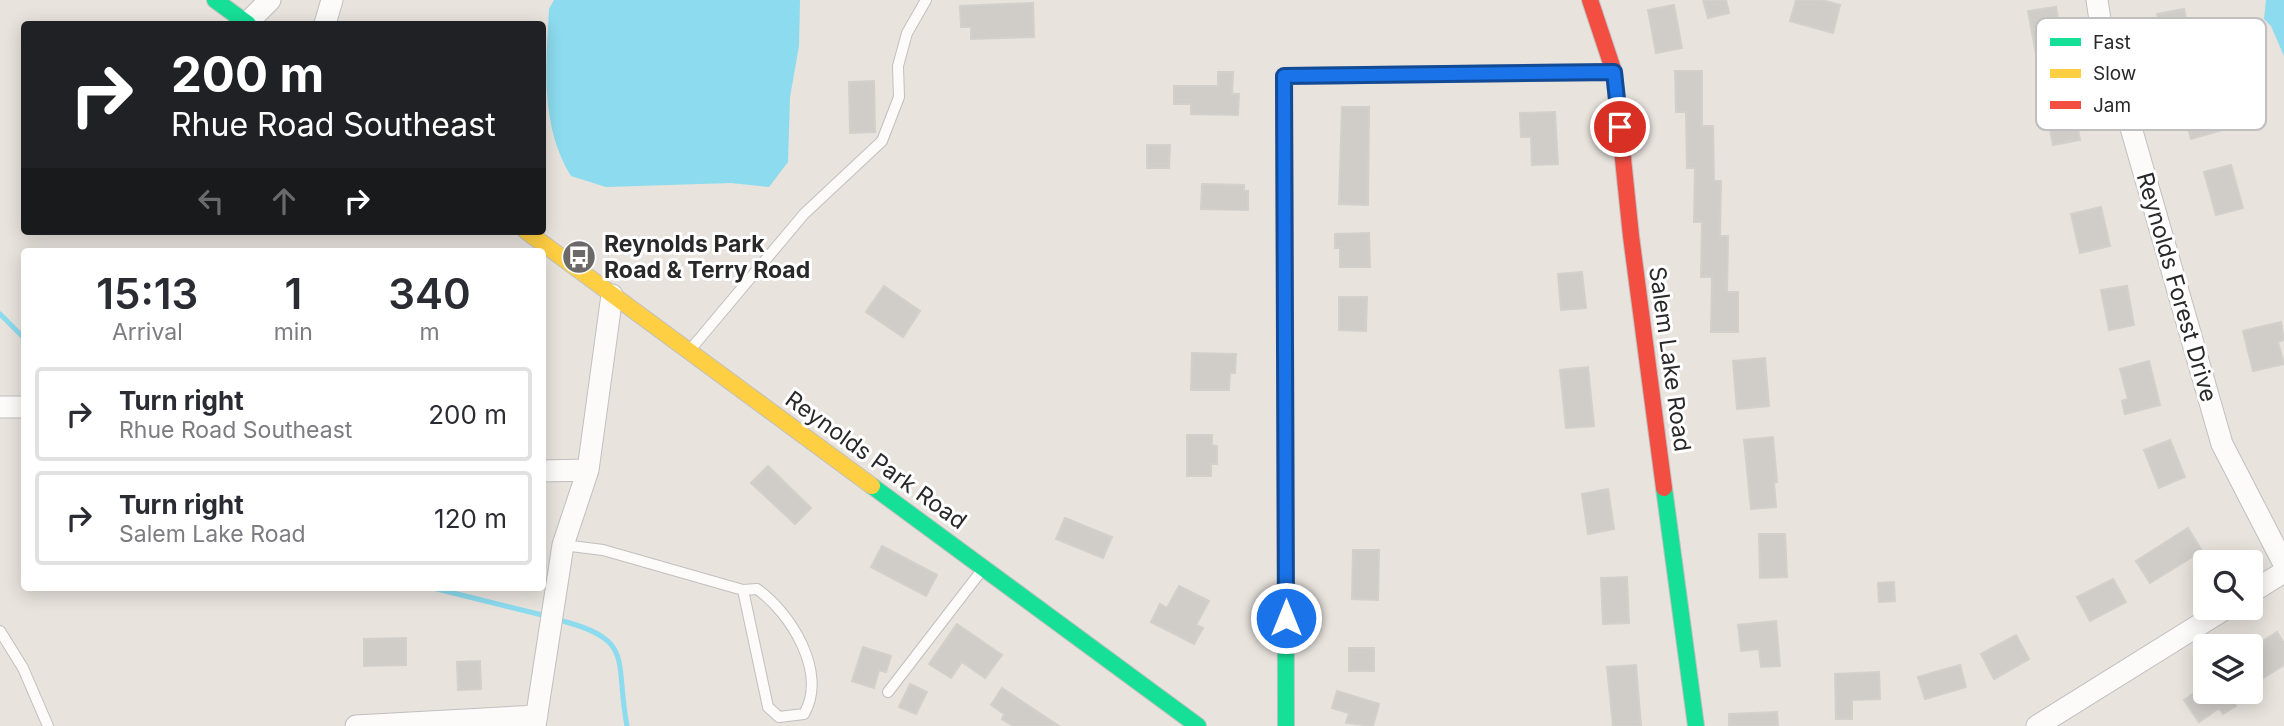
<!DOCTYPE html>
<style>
:root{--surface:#fff;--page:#f2f2f3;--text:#2b2b33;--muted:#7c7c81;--line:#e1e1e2}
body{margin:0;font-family:Inter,sans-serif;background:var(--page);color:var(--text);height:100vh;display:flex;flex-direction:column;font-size:26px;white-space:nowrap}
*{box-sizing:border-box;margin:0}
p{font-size:23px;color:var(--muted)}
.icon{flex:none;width:38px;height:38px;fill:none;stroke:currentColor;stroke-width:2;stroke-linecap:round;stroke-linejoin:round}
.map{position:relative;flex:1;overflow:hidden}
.side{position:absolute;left:21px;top:248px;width:525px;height:343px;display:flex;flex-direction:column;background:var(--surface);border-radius:7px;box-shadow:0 4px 18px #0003}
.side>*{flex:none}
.banner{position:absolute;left:21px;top:21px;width:525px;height:214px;border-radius:7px;box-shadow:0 4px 18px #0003;background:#202124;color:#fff;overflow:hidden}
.controls{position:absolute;left:2193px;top:550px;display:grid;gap:14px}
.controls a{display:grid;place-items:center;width:70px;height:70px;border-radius:7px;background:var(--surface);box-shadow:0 4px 18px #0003;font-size:35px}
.pin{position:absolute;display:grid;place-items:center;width:60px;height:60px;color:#fff;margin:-30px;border:4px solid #fff;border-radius:50%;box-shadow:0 2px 7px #0007}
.me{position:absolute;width:77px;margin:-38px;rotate:0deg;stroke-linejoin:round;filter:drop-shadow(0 0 5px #0008)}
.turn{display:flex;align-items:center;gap:24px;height:147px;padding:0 35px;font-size:32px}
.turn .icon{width:91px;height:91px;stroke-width:2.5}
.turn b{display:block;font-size:49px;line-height:60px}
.lanes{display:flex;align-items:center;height:66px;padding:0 35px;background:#0003;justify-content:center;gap:35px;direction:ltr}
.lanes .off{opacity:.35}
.eta{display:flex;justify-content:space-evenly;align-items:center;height:119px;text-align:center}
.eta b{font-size:42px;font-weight:600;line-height:49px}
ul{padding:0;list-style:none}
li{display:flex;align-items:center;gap:21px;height:94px;margin:0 14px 10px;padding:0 21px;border:4px solid var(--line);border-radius:7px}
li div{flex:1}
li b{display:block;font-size:26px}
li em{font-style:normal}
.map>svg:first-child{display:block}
.water{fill:#8cdbee}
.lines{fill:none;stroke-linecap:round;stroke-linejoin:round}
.stream{stroke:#8cdbee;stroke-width:5}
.building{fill:#d0cdc9;stroke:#d3cfca;stroke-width:2}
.lane-casing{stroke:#c1bfbf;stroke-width:12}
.street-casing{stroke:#c1bfbf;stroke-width:23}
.fast-casing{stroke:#c1bfbf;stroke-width:18}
.slow-casing{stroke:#c1bfbf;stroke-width:18}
.jam-casing{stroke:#c1bfbf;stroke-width:18}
.lane{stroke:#fcfbfa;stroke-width:10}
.street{stroke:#fcfbfa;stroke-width:21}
.fast{stroke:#16e098;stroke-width:16}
.slow{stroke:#ffcf43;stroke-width:16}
.jam{stroke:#f24e42;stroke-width:16}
.route-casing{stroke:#114b97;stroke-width:18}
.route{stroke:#1a73e8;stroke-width:12}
.labels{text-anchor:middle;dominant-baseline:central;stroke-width:6;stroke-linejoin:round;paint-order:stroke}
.poi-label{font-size:23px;font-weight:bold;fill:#292929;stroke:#fff;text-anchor:start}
.street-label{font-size:23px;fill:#292929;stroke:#fff}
.key{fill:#fff;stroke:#bfbfbf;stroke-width:2}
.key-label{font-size:19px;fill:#292929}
</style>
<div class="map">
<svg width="2284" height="726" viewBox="0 0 2284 726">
<rect width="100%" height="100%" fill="#e8e3dd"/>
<path class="water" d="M554,0H800L799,46L790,97L788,162L769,187L731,183L606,187L571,176C540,125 546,67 549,9Z
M2266,0H2284V56L2271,26L2264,19Z"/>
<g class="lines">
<path class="stream" d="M0,314L24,338
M433,588L546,616
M555,619C637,639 614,658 627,726"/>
</g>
<path class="building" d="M1703,0H1726L1729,13L1708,18Z
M1796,0H1822L1840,5L1833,33L1790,21Z
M1033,3L1034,37L971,39V27H961L960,6Z
M1674,5L1682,48L1656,53L1648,10Z
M2056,7L2070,98H2072L2080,140L2053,145L2028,11Z
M2184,9L2193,54L2161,60L2155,33L2161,32L2157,14Z
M1675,71H1702V126H1713L1714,181H1721L1720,236H1728L1727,292H1738V332H1711L1712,277H1701L1702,222H1694L1695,168H1687L1686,112H1676Z
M1218,72H1233L1232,94H1239L1238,115L1191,114V104H1174V86H1218Z
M874,81L875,132L850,133L849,82Z
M2208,84L2222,130L2191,139L2178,92Z
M1342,107H1369L1368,205L1339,204Z
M1555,112L1558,164L1532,165L1531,137H1521L1520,113Z
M1147,145H1170L1169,168H1147Z
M2231,165L2243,208L2216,215L2204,172Z
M1202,184L1244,185V191H1248V210L1201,209Z
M2101,207L2110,246L2080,253L2071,214Z
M1369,233L1370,267H1340V248H1335V234Z
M1582,272L1586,308L1561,310L1558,274Z
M884,286L920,311L903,337L866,312Z
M2127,286L2134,325L2109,330L2101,290Z
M1339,297H1367L1366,331L1339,330Z
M2281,322L2284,340L2278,342L2284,364L2253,371L2243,331Z
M1192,353L1236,354L1235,373H1230L1229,390H1191Z
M1765,358L1769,406L1737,409L1733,361Z
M2149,361L2160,405L2125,414L2122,401L2128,399L2120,369Z
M1588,367L1594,426L1566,428L1560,370Z
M1187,435H1212V445L1217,446V464H1211V476H1187Z
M1773,437L1777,482H1774L1776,507L1751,509L1744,440Z
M2170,440L2185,477L2159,488L2144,450Z
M768,466L811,508L795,524L751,483Z
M1608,489L1614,529L1588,534L1582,494Z
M1065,518L1112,537L1103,558L1056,539Z
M2188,528L2202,551L2150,583L2136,561Z
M1759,534H1785L1787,577L1760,578Z
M882,546L937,575L926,596L871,567Z
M1353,550H1379L1378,600L1352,599Z
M1627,577L1629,623L1603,624L1601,578Z
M2113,579L2126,602L2090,621L2077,597Z
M1894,582L1895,601L1879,602L1878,583Z
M1179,586L1209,601L1196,625L1203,628L1194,644L1151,622L1160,604L1167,608Z
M1776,621L1780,666L1761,667L1759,649L1741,651L1738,625Z
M957,624L1002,655L985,678L962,662L951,678L929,664Z
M2277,632L2284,643V665L2260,680L2250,665V649Z
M2016,635L2029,659L1994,679L1981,654Z
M406,638V665L364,666V639Z
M863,647L891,656L886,672L879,670L874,688L852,681Z
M1349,648H1374V671H1349Z
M480,661L481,689L458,690L457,662Z
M1636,665L1641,726H1613L1607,667Z
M1960,665L1966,687L1925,699L1918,677Z
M1879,672L1880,699L1852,700V719H1836L1835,674Z
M910,684L927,692L916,714L899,707Z
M1002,688L1059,726H1013L1002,719L1004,714L991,705Z
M1337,691L1379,704L1373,726L1346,723L1349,713L1332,708Z
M2197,691H2227L2236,706L2223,714L2219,708L2199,722L2184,700Z
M1777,712L1778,726H1729V714Z"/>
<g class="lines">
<g class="lane-casing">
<path id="lane" d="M690,350L804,214L882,141L899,97L898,66L907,33L926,0
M563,545L603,550L743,590
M757,589C791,613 828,673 804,714L779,717L768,707L743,590Z
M0,631L23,668L48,726
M888,692L982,570"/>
</g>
<g class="street-casing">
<path id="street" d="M2097,0L2100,20L2222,444L2284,564
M247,23L270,0
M325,24L332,0
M0,407H24
M542,471L588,470
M2250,593L2284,572
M356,726L537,716
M535,726L563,545L588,470L612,295
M2037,726L2228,607"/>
</g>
<g class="fast-casing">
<path id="fast" d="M215,0L248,24
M1285,275L1286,726
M872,486L1198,726
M1664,488L1696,726"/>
</g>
<g class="slow-casing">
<path id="slow" d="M526,231L872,486
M1285,275L1284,76L1614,72"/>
</g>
<g class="jam-casing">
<path id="jam" d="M1590,0L1614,72L1631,236L1664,488"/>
</g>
<use href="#lane" class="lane"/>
<use href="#street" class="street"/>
<use href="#fast" class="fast"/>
<use href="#slow" class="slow"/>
<use href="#jam" class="jam"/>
</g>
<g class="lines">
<g class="route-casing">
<path id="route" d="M1286,618L1284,76L1614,72L1620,127"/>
</g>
<use href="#route" class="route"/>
</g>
<defs>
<g id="bus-disc" transform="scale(1.75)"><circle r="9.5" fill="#6c6a68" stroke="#fff"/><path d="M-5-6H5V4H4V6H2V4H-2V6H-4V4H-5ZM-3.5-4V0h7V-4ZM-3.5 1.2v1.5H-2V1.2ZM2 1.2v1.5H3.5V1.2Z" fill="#fff"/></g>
</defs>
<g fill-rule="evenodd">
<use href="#bus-disc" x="579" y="257"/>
</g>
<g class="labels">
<g class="poi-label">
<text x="604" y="244">Reynolds Park<tspan x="604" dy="26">Road &amp; Terry Road</tspan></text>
</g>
<g class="street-label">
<text transform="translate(2177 287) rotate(74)">Reynolds Forest Drive</text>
<text transform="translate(1670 359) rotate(82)">Salem Lake Road</text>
<text transform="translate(876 460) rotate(36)">Reynolds Park Road</text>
</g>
</g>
<rect x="2036" y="18" width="230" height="112" rx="10" class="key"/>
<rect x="2050" y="38" width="31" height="8" fill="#16e098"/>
<rect x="2050" y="69" width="31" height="9" fill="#ffcf43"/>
<rect x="2050" y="101" width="31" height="8" fill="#f24e42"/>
<g class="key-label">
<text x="2093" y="49">Fast</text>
<text x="2093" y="80">Slow</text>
<text x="2093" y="112">Jam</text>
</g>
</svg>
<div class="controls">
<a><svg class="icon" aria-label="search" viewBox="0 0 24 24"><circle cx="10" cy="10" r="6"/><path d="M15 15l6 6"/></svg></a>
<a><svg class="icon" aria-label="layers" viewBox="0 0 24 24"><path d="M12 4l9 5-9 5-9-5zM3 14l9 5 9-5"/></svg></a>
</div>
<div class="pin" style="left:1620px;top:127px;background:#d93025"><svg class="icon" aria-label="arrive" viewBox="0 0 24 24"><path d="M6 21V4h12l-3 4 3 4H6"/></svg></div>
<svg class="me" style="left:1286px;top:618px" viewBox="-20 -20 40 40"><circle r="17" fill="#1a73e8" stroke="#fff" stroke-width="3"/><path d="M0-11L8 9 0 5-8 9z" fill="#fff"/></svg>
<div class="banner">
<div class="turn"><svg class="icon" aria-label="right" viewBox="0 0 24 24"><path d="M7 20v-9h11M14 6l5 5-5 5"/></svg><div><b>200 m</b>Rhue Road Southeast</div></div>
<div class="lanes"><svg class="icon off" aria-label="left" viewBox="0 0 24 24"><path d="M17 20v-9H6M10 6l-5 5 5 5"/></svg><svg class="icon off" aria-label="ahead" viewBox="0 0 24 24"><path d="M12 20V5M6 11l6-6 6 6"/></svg><svg class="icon" aria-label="right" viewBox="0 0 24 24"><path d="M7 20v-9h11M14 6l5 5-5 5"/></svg></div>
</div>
<section class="side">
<div class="eta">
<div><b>15:13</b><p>Arrival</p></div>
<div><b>1</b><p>min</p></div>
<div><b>340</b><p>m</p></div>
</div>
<ul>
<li><svg class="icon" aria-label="right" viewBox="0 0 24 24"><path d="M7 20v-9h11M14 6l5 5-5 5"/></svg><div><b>Turn right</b><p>Rhue Road Southeast</p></div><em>200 m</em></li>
<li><svg class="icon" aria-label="right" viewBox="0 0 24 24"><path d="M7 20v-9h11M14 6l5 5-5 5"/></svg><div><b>Turn right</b><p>Salem Lake Road</p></div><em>120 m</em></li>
</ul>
</section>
</div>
